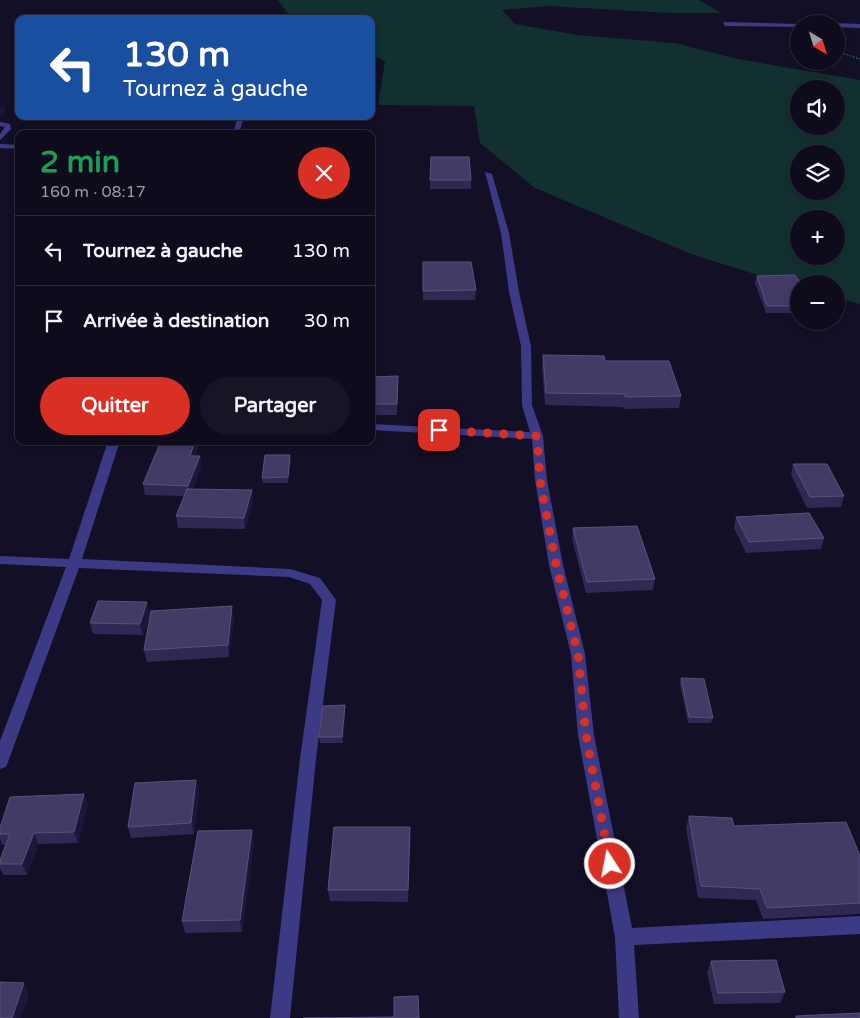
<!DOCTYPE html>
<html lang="fr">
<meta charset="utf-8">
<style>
:root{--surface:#0e0b1c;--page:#171425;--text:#f1f3f6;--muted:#9b9ba3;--line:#2e2b3b;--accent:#d93025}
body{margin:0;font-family:"Varela Round",sans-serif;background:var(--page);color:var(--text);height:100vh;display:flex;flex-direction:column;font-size:19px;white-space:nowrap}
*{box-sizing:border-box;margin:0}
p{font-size:16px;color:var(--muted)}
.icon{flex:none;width:28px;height:28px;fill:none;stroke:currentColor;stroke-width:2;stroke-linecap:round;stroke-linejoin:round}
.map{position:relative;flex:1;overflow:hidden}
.details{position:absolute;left:15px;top:130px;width:360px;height:315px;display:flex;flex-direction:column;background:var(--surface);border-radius:10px;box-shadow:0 2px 8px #0003,0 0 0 1px var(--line)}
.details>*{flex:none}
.hud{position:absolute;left:15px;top:15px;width:360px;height:105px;border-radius:10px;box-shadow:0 2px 8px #0003,0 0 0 1px var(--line);background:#1a4fa0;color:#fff;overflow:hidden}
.needle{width:32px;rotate:142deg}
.controls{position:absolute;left:790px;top:15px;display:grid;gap:10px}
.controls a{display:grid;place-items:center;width:55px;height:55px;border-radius:50%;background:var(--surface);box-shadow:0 2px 8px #0003,0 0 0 1px var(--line);font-size:25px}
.pin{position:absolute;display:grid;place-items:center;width:42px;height:42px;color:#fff;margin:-21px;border-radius:10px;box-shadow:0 2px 8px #0006}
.me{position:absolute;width:55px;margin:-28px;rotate:349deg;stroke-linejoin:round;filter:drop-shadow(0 0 4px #0008)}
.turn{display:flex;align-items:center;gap:18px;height:105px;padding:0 25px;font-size:22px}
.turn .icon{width:65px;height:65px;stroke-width:2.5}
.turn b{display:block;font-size:35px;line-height:42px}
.round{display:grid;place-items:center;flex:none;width:52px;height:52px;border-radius:26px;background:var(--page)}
.headline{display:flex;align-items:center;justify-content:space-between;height:85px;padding:0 25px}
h1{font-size:30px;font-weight:700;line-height:38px;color:#1e9e55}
.primary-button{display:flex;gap:10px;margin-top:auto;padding:10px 25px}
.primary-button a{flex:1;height:58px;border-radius:30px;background:var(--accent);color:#fff;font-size:20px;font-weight:700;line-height:58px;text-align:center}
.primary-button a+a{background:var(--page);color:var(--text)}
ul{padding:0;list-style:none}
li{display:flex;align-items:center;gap:15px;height:70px;padding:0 25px;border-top:1px solid var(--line)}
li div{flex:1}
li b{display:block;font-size:19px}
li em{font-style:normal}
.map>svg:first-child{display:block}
.green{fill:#12302f;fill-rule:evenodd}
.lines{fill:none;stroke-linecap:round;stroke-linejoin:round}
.path{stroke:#2fb8b0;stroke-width:1;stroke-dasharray:1 2;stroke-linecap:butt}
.minor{fill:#3d3a85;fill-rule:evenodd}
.wall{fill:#312854}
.shaded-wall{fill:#1d163a}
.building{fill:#433a66;stroke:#5a527e}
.route{stroke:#d93025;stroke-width:9;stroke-dasharray:0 16.2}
</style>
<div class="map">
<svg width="860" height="1018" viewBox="0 0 860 1018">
<rect width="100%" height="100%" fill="#130f26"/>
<path class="green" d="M278,0H699L721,13H670L548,6L502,10L515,24L578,35L675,43L738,59L860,80V304L836,298V284H799V288L691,254L535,188L480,143L474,106L378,105L385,61L371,54V19H292ZM799,89H836V126H799ZM799,154H836V191H799ZM799,219H836V256H799Z"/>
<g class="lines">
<path class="path" d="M836,51L860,59"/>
<path class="minor" d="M723,23L725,22L800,24L799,27L725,26Z
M836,23L860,24V28L836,27Z
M238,116H244L239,134H233Z
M0,122L10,124L11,129L0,140V134L5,127L0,126Z
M0,144L19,145V149L0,148Z
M485,172L492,174L509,233L519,292L531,346L532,405L543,436L547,480L563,565L585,654L594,735L632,928L860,916V934L634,945L639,1018H619L615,937L578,735L571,654L549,565L535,480L532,439L371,430V424L530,432L522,405L521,346L509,292L501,233Z
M108,441H120L82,559L290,569L320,578L336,600L316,759L290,1018H270L300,759L322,600L310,584L289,577L79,568L8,762L6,767L0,769V741L66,567L0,564V556L69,559Z"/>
</g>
<path class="wall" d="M431,157L471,180V189H430Z
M423,262L476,290L475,300H423Z
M757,276L799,284V313H766L755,283Z
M543,355L605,361L681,396L679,408L624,409L623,407L545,405L542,367Z
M371,377L398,386L397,415H371Z
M161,441H198L199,445L195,456H200L201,467L193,489L252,490L253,501L245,529L178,528L176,516L184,496L145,495L143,484Z
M291,460L288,483H263L262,478Z
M793,464L844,496L841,507L807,508L791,475Z
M736,517L824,538L821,549L746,553L734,528Z
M573,528L655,579L653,590L586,593L572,539Z
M150,614L143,635L93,634L90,623Z
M234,617L229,657L147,662L144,650Z
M681,678L713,718L711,723H688L680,684Z
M345,711L343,743H320L319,737Z
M196,780L199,791L194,834L131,838L128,827Z
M84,794L88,805L78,843L38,844L27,875H3L0,868V860L6,845H2L0,839V828Z
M689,816L734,826L860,856V914L763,919L756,900L698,898L686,828Z
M410,827L408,902L330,901L328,890Z
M254,842L242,932L185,933L182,921Z
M711,961L785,992L780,1003L714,1004L707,973Z"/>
<path class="shaded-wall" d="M4,105L5,112L0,117V108Z
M195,441H198L199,445L192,466L190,456Z
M290,455L291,460L288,483V477Z
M200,456L201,467L190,496L188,486Z
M252,490L253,501L245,529L244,518Z
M147,602L150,614L143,635L140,624Z
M232,606L234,617L229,657L228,645Z
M345,705V711L343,743L342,737Z
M196,780L199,791L194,834L191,823Z
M84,794L88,805L78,843L74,832Z
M410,827L411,839L408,902V890Z
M252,830L254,842L242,932L240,920Z
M34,833L38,844L27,875L22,864Z
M24,983L29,995L21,1018H12Z"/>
<path class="building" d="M431,157H469L471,180H430Z
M423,262H471L476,290L423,291Z
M795,275L801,284H799V306H767L757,276Z
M543,355L604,356L605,361H669L681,396L625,397V394L546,393Z
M398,376L397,404H371V377Z
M161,441H195L190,456H200L188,486L143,484Z
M265,455H290L288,477L262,478Z
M793,464H827L844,496L810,497Z
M187,489L252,490L244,518L176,516Z
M809,513L824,538L749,542L736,517Z
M637,526L655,579L587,582L573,528Z
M98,601L147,602L140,624L90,623Z
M232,606L228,645L144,650L151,611Z
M681,678L704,679L713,718L689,717Z
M345,705L342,737H319L323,706Z
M196,780L191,823L128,827L135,783Z
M84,794L74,832L34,833L22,864H0V860L10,834H0V828L10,797Z
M689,816L732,818L734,826L846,822L860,856V903L767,908L760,889L701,886Z
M334,827H410L408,890H328Z
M252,830L240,920L182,921L198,831Z
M776,960L785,992L718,993L711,961Z
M0,982L24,983L12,1018H0Z
M418,996L419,1018H303L394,1017V997Z
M860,1013V1018H796V1016Z"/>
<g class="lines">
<path class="route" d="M439,430L537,436L540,480L556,565L578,654L586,735L610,864"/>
</g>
</svg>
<div class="controls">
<a><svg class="needle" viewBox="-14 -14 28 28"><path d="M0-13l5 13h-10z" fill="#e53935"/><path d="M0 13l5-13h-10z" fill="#9b9ba3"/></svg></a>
<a><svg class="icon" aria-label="sound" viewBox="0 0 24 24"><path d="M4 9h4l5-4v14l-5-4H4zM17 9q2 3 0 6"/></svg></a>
<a><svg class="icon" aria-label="layers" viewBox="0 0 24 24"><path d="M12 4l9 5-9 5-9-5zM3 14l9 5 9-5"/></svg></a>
<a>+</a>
<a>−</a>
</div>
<div class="pin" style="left:439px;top:430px;background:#d93025"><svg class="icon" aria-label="arrive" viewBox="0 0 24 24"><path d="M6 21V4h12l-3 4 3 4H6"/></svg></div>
<svg class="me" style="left:610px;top:864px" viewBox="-20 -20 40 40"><circle r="17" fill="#d93025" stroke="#fff" stroke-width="3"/><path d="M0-11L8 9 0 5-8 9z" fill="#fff"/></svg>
<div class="hud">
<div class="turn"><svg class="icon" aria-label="left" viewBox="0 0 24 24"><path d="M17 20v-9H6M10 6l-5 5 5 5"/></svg><div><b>130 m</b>Tournez à gauche</div></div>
</div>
<section class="details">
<div class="headline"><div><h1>2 min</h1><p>160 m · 08:17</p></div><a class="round" style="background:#d93025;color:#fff"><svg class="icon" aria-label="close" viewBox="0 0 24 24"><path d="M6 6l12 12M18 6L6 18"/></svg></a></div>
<ul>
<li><svg class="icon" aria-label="left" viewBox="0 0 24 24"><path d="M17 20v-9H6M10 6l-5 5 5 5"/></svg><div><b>Tournez à gauche</b></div><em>130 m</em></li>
<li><svg class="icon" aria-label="arrive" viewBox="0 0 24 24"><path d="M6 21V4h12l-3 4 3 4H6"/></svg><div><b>Arrivée à destination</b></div><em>30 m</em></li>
</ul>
<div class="primary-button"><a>Quitter</a><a>Partager</a></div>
</section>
</div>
